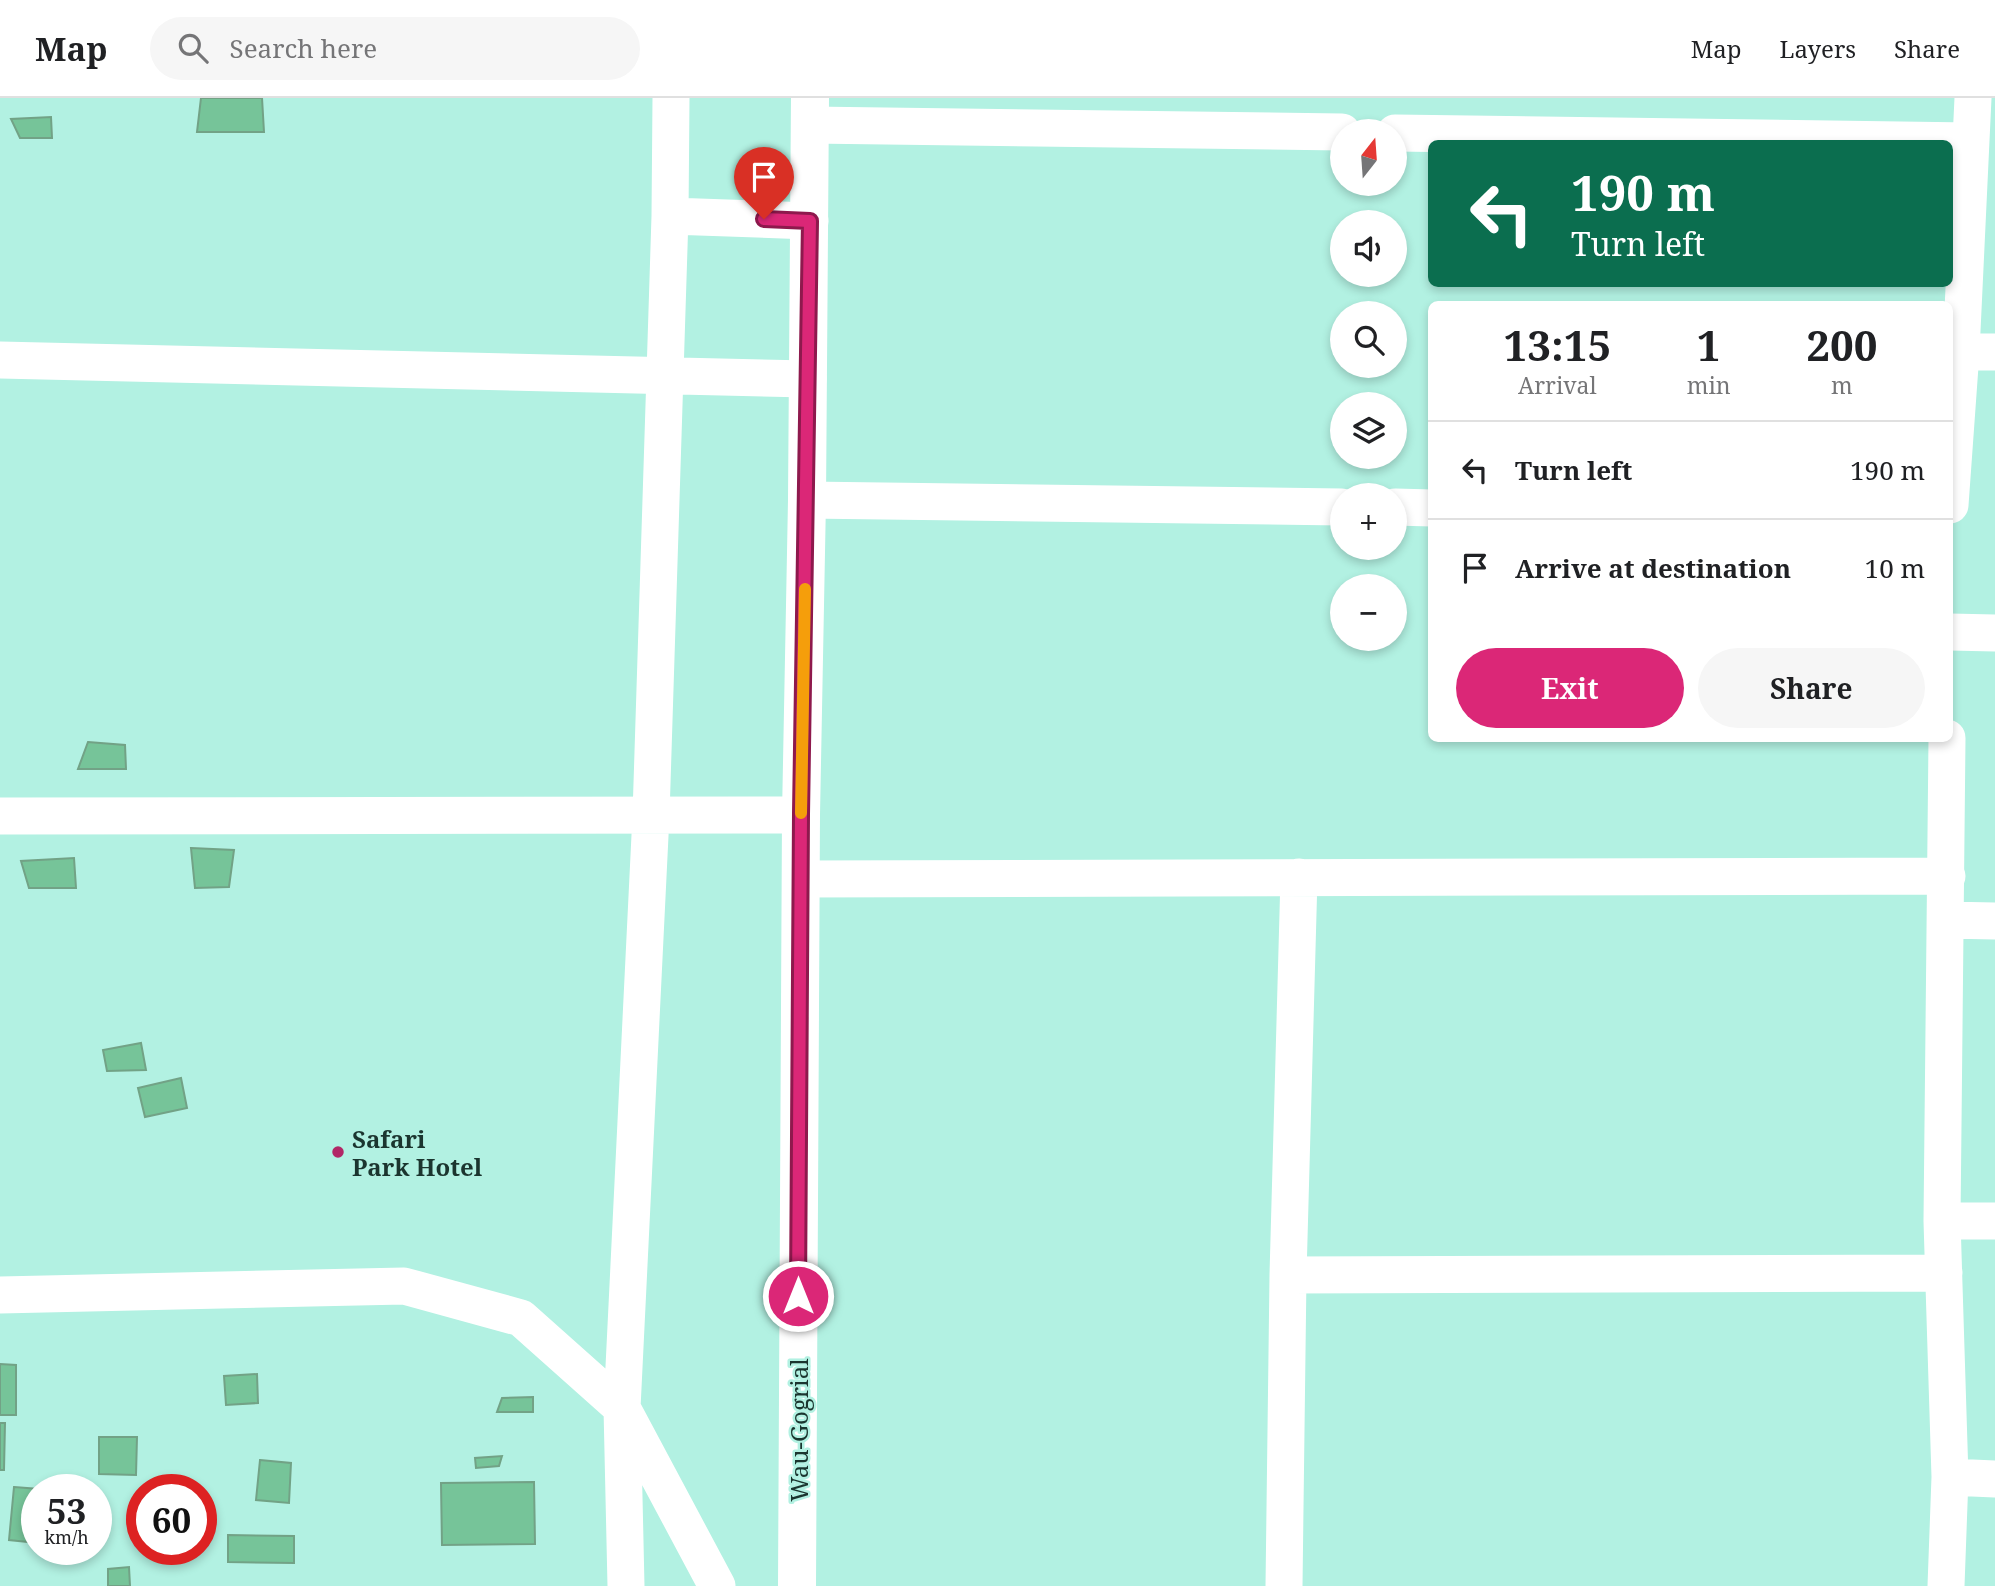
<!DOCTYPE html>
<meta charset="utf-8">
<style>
:root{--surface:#fff;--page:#f6f6f6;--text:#202124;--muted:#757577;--line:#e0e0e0;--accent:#db2777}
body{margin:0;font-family:"Noto Serif",serif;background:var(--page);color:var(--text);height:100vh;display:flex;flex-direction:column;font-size:26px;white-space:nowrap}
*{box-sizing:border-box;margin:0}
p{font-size:23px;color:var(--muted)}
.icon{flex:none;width:38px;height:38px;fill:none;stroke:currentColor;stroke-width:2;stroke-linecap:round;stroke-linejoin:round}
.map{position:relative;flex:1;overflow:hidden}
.panel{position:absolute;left:1428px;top:203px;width:525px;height:441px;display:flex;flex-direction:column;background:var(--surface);border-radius:10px;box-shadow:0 4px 10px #0003}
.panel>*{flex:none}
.hud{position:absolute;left:1428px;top:42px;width:525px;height:147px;border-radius:10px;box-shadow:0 4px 10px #0003;background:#0b6e4f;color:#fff;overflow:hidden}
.needle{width:46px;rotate:17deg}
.fabs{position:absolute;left:1330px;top:21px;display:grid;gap:14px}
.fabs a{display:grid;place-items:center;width:77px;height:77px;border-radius:50%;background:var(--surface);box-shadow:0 4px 10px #0003;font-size:35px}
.speed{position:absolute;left:21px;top:1376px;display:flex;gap:14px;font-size:35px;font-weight:700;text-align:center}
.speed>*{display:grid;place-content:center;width:91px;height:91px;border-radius:50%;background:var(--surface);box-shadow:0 4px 10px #0003;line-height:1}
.speed small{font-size:18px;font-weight:400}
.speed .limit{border:10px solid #d22;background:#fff;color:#111}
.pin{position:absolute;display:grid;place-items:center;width:60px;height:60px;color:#fff;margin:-72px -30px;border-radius:50% 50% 50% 0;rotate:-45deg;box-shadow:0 0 7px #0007}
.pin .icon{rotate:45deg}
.me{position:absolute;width:77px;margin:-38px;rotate:0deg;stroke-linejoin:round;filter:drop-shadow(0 0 5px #0008)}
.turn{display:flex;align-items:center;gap:24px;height:147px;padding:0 28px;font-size:32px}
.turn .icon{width:91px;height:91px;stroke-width:2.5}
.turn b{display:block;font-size:49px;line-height:60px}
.eta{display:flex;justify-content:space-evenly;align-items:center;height:119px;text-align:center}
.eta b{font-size:42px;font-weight:700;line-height:49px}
.cta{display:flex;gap:14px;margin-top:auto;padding:14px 28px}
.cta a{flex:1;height:80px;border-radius:42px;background:var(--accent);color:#fff;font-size:28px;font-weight:700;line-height:80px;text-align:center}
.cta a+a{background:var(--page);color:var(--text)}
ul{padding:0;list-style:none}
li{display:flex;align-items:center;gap:21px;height:98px;padding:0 28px;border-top:2px solid var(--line)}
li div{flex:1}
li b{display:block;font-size:26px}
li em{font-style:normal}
header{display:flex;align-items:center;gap:42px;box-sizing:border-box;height:98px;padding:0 35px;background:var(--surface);border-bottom:2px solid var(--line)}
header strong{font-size:33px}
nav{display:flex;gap:38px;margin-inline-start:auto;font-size:24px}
.search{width:490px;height:63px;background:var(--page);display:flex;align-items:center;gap:18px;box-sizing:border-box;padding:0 24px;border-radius:38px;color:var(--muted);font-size:26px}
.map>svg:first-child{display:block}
.building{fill:#76c499;stroke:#72a286;stroke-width:2}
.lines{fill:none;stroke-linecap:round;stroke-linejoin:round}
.street{stroke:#fff;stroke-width:37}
.primary{stroke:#fff;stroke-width:38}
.route-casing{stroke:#8e194d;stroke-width:18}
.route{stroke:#db2777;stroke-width:12}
.slow{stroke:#f59e0b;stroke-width:12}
.poi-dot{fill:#b12766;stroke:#b2f1e2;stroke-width:2.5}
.labels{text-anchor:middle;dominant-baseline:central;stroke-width:5;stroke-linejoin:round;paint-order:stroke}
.poi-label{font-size:24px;font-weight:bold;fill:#1b352f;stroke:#b2f1e2;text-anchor:start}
.street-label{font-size:24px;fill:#1b352f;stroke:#b2f1e2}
</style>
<header>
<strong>Map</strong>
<div class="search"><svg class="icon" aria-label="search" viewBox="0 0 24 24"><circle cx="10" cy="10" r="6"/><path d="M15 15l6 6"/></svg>Search here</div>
<nav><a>Map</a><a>Layers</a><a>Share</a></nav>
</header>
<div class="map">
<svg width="1995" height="1488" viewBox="0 0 1995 1488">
<rect width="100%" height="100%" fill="#b2f1e2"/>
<path class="building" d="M201,0H262L264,34H197Z
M51,19L52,40H20L11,21Z
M88,644L125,647L126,671H78Z
M191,750L234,752L229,789L195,790Z
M74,760L76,790H29L21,763Z
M141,945L146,972L107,973L103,952Z
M181,980L187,1010L145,1019L138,990Z
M0,1266L16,1267V1317H0Z
M257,1276L258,1305L226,1307L224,1278Z
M533,1299V1314H497L502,1300Z
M0,1325H5L4,1372H0Z
M99,1339H137L136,1377L99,1376Z
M502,1358L499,1368L476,1370L475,1360Z
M260,1362L291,1365L289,1405L256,1402Z
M534,1384L535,1446L442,1447L441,1385Z
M14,1389L40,1391H37V1445L9,1442Z
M228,1437L294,1438V1465L228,1464Z
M129,1469L130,1488H108V1471Z"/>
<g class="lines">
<path class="street" d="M810,27L1342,34
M1395,35L1971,43
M670,118L810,123
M1961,254H1995
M0,262L808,281
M807,402L1342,409
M1950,407L1961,254L1973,0
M1395,409L1432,410
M1950,534L1995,535
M0,718L801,717
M801,781L1947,778
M1946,822L1995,823
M1942,1123H1995
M1288,1177L1944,1175
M0,1197L404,1188L521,1220L622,1310L717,1488
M1950,1379L1995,1381
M626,1488L622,1310L651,717L670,118L671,0
M1284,1488L1288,1177L1299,779
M1946,1488L1950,1379L1942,1123L1947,640"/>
<path class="primary" d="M797,1488L801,717L807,402L810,0"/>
</g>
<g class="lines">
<g class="route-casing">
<path id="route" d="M764,121L810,123L801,716L798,1198"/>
</g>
<use href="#route" class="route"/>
<path class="slow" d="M801,715L805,491"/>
</g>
<circle class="poi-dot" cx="338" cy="1054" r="7"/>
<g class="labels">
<g class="poi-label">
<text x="352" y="1040">Safari<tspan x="352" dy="28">Park Hotel</tspan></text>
</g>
<g class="street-label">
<text transform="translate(798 1332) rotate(-90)">Wau-Gogrial</text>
</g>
</g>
</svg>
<div class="fabs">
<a><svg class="needle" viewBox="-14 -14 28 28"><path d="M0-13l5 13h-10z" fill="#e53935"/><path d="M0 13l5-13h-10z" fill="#757577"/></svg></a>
<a><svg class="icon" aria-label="sound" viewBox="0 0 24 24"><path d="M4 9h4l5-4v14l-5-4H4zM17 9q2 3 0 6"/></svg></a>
<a><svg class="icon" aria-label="search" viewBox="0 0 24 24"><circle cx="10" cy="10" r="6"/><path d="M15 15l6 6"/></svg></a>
<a><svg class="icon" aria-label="layers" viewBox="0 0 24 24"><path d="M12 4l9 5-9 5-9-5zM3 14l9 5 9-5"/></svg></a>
<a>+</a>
<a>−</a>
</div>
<div class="speed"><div>53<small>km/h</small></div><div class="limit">60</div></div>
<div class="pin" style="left:764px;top:121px;background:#d93025"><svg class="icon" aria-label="arrive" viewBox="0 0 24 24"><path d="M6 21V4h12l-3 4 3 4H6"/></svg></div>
<svg class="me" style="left:798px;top:1198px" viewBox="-20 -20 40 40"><circle r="17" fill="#db2777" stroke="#fff" stroke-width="3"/><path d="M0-11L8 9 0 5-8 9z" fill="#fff"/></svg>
<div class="hud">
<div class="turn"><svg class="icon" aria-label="left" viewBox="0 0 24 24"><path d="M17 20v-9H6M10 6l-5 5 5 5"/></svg><div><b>190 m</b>Turn left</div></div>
</div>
<section class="panel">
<div class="eta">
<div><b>13:15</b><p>Arrival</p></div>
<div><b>1</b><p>min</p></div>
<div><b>200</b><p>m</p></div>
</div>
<ul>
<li><svg class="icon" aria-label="left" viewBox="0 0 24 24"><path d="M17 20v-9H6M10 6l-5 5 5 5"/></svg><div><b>Turn left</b></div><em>190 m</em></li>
<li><svg class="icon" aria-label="arrive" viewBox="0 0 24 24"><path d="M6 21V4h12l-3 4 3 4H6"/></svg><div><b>Arrive at destination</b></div><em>10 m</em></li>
</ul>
<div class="cta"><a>Exit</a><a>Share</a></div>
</section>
</div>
